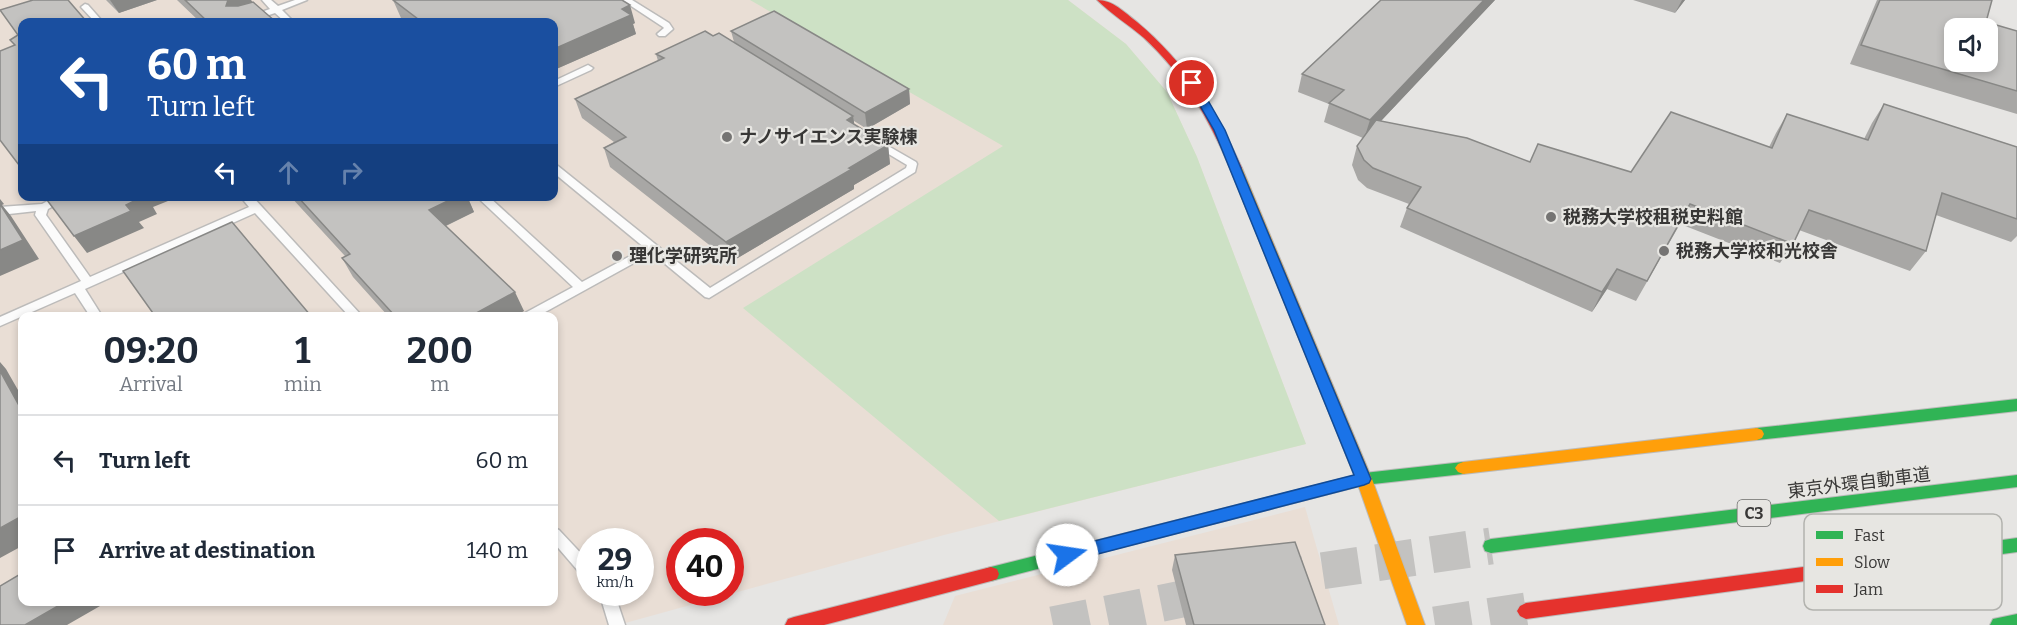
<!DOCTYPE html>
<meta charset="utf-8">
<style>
:root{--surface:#fff;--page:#f2f2f3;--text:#1f2937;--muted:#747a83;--line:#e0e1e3}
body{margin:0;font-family:Bitter,"Noto Sans JP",serif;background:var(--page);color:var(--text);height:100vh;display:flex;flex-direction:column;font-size:22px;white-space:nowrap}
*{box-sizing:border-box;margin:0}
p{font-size:20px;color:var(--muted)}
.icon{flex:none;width:33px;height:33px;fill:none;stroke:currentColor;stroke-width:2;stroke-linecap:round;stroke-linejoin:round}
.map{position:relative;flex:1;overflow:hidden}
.panel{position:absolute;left:18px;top:312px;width:540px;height:294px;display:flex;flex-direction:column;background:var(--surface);border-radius:12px;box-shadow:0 3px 9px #0003}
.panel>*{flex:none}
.hud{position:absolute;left:18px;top:18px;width:540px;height:183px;border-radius:12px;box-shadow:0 3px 9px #0003;background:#1a4fa0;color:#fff;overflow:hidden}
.tools{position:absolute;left:1944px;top:18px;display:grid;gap:12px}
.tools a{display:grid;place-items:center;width:54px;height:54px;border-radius:12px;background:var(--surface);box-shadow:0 3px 9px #0003;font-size:30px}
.speed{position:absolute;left:576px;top:528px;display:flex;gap:12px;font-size:30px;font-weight:700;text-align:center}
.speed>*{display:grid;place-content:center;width:78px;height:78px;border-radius:50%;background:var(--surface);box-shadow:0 3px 9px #0003;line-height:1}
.speed small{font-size:15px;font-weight:400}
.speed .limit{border:9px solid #d22;background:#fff;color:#111}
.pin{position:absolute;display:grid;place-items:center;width:51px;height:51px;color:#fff;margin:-26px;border:3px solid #fff;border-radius:50%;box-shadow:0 2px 6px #0007}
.me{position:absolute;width:66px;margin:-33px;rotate:76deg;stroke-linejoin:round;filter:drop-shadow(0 0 4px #0008)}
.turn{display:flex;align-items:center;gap:21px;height:126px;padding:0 30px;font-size:27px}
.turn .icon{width:78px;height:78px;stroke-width:2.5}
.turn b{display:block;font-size:42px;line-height:51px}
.lanes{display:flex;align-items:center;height:57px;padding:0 30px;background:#0003;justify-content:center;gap:30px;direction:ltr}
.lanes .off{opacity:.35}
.eta{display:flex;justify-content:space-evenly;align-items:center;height:102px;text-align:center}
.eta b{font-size:36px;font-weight:700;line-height:42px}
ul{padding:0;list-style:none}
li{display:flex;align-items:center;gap:18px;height:90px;padding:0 30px;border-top:2px solid var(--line)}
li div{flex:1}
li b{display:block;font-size:22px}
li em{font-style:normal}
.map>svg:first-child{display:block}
.commercial{fill:#e9ded5;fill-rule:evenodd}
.green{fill:#cde1c5}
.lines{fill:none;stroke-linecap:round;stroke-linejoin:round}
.highway-tunnel{stroke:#c3c2c0;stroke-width:37;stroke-dasharray:37 18;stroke-linecap:butt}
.lane-casing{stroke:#bcbbba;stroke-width:3}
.fast-casing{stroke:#bcbbba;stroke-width:2}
.slow-casing{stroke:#bcbbba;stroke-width:2}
.jam-casing{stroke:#bcbbba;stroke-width:2}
.lane{fill:#fbfbfb;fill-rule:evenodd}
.fast{fill:#30b455;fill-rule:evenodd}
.slow{fill:#ff9f0a;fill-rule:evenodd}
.jam{fill:#e5322d;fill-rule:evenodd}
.wall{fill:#a8a7a5}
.shaded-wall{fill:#888886}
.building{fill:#c3c2c0;stroke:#888886;stroke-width:1.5;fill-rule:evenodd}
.route{fill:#1a73e8;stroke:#114b97;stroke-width:1.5}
.poi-dot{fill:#757473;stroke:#e7e6e2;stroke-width:2}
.labels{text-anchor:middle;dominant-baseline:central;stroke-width:4.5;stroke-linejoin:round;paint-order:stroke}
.shield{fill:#e7e6e2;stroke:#6c6c6a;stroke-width:1.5}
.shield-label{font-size:16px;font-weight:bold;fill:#383736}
.poi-label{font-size:18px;font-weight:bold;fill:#383736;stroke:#e7e6e2;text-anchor:start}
.street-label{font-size:18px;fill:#383736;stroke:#e7e6e2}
.key{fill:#e7e6e2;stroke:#b2b2ae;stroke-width:1.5}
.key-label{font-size:16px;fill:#383736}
</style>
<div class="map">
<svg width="2017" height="625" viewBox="0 0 2017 625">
<rect width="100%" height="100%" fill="#e6e5e3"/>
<path class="commercial" d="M0,0H1068L1126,44L1167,92L1197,157L1306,444L944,535L618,625H0ZM22,22H554V196H22ZM22,316H554V602H22ZM590,542H640V592H590ZM680,542H730V592H680Z
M1305,507L1339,625H943L955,596Z"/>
<path class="green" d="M750,0H1068L1126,44L1167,92L1197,157L1306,444L999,521L743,308L1003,146Z"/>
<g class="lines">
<path class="highway-tunnel" d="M1053,625L1321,571L1491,546
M1435,625L1526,611"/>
<g class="lane-casing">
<path id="lane" d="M262,0H271L278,6L295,0H307L282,10L294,22H285L275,13L248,22H237L238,20L270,9Z
M622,0H632L669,23L673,29L665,36H659L657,34L664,28L663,27Z
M85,4L88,5L103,22H95L81,7Z
M588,65L593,68L591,70L554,87V81Z
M876,139L916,162L917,164L915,172L709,298L705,297L652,253L538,316H523L525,313L573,287L476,196H488L582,282L645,248L554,173V165L558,166L710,288L906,168L907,165L872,144L871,142Z
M57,196H72L48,209L46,215L90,277L249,207L240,196H252L362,316H349L255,213L85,289L102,316H90L75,293L0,326V317L81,281L35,215L36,211L0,215V207L42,204Z
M554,528L559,530L590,563V580L585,579L554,543Z
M599,592H614L625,625H609Z"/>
</g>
<g class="fast-casing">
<path id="fast" d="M2017,399V411L1757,440L1752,438L1750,434L1752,430L1757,428Z
M1463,462L1468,464L1471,468L1468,472L1463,474L1364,485L991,581L985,579L983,574L985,569L991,567L1364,473Z
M2017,475V487L1491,553L1485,551L1483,546L1485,541L1491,539Z
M2017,538V552L1842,576L1836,574L1834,569L1836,564L1842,562Z
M2017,614V625H1990L1993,619Z"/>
</g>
<g class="slow-casing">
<path id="slow" d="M1236,164L1242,168L1372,479L1425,625H1407L1356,479L1230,168Z
M1757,428L1762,430L1764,434L1762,438L1757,440L1463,474L1458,472L1455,468L1458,464L1463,462Z"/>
</g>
<g class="jam-casing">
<path id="jam" d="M1097,0C1113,0 1124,12 1137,22C1185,62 1216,111 1242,168L1240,171L1236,172L1230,168C1209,119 1184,75 1144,38C1129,25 1111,14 1097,0Z
M1842,562L1848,564L1850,569L1848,574L1842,576L1526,619L1520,616L1517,611L1520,606L1526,603Z
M991,567L997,569L999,574L997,579L991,581L824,625H785L788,619L794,617Z"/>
</g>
<use href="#lane" class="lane"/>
<use href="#fast" class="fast"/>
<use href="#slow" class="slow"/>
<use href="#jam" class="jam"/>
</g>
<path class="wall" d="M106,0H157L119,13Z
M177,0H251L252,2L276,22H200Z
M393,0L635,23L633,24L636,34L554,70V22H407L401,18Z
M1381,0H1495L1381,121L1530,162L1631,172L1769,147L1776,133L1787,114L1864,139L1872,123L1884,104L2017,147V236L2011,242L1936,215L1926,251L1910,271L1799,230L1793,244L1780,263L1680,224L1636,301L1607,289L1592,312L1400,227L1407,208L1409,204L1367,188L1358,180L1352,165L1357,146L1363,138L1324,122L1329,104L1298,92L1302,74Z
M1633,0H1685L1675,13Z
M1877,0H1992L1986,22L2017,31V114L1850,64Z
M731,31L909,89L910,104L867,129L854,121V124L888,145L890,164L854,185V189L731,262L610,167L604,148L614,142L582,118L575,99L658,61L656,54L713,36L734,42Z
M290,196H467L474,212L446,226L524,311L514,316H388L353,277L342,258L345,256Z
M1175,555L1325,625H1186L1172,570Z"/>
<path class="shaded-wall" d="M110,0H157L119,13Z
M228,0H251L257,10L226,6Z
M1484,0H1495L1364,139L1370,120Z
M1682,0H1685L1675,13Z
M630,5L635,23L633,24L636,34L554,70V49L622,9Z
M909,89L910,104L867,129L865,113Z
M853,116L856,135L847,120Z
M888,145L890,164L854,185V189L731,262L726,242L849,168Z
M144,196H165L168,201L153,207L157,214L139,222L144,228L87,253L74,236L126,205Z
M458,196H467L474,212L439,229L429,210Z
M0,199L4,204L2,205L11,216L39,259L0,276Z
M1617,269L1607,289L1592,312L1602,292Z
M515,292L524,311L514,316H471Z
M0,362L6,369L22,397V411L0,371Z
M22,516V546L0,558V528Z
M65,602H107L67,625H25Z"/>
<path class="building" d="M33,0H68L87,22H22V169L0,140V51L15,45L10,40L18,35L0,10Z
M185,0H228L226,6H238L253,2L276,22H208Z
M393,0H622L630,5L622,9L631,15L554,49V22H422Z
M1381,0H1484L1370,120L1329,103L1344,90L1302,74Z
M1880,0H1992L1986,22L2017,31V91L1861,45ZM1954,28H1988V62H1954Z
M774,11L909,89L865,113L731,31Z
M705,31L713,36L719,33L853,116L847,120L888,145L849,168L852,169L726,242L604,148L626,137L575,99L664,58L656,54Z
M1884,104L2017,147V219L1942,193L1926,251L1809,210L1793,244L1690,204L1647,281L1617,269L1602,292L1407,208L1421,187L1373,168L1364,160L1357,146L1376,120L1467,138L1530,162L1538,144L1631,172L1671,112L1772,148L1787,114L1868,140Z
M44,196H144L126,205L131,211L74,236Z
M297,196H458L429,210L515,292L471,316H395L342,258L350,254Z
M0,204L23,240L0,250Z
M232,222L311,316H155L123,271Z
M0,371L22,411V516L0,528Z
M1295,542L1325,625H1194L1175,555Z
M22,573V602H65L25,625H0V586Z"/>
<path class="route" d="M1192,80L1198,83L1225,130L1371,479L1369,483L1364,485L1067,562L1062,560L1059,555L1062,550L1067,548L1354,475L1214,130L1187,83Z"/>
<g class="poi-dot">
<circle cx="727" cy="137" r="6"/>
<circle cx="1551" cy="217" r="6"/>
<circle cx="1664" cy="251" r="6"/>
<circle cx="617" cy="256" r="6"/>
</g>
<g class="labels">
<rect class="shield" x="1737.5" y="500" width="33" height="26" rx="4.5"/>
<g class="shield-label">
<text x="1754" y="513">C3</text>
</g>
<g class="poi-label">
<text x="739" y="137">ナノサイエンス実験棟</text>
<text x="1563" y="217">税務大学校租税史料館</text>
<text x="1676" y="251">税務大学校和光校舎</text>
<text x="629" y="256">理化学研究所</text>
</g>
<g class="street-label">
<text transform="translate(1859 483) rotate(-7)">東京外環自動車道</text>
</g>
</g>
<rect x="1804" y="514" width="198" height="96" rx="9" class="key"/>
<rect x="1816" y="531" width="27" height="8" fill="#30b455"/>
<rect x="1816" y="558" width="27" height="8" fill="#ff9f0a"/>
<rect x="1816" y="585" width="27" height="8" fill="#e5322d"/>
<g class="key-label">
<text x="1854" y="541">Fast</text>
<text x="1854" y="568">Slow</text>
<text x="1854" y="595">Jam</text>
</g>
</svg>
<div class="tools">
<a><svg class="icon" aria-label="sound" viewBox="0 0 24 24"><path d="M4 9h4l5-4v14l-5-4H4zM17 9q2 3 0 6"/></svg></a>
</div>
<div class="speed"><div>29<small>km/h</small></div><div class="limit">40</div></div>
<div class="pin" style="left:1192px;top:83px;background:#d93025"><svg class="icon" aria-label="arrive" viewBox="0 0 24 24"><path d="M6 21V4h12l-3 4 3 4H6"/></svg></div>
<svg class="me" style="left:1067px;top:555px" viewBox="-20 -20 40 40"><circle r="19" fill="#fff"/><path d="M0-13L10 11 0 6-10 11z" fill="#1a73e8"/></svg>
<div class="hud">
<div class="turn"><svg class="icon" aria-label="left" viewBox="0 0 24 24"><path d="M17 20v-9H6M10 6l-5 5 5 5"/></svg><div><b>60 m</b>Turn left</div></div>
<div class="lanes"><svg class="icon" aria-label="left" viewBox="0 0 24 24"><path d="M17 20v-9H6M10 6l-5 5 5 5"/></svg><svg class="icon off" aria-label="ahead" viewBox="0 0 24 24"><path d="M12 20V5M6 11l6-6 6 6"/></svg><svg class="icon off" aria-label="right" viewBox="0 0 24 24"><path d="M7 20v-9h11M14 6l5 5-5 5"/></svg></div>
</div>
<section class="panel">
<div class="eta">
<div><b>09:20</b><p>Arrival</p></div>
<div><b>1</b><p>min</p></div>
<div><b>200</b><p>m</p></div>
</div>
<ul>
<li><svg class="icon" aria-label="left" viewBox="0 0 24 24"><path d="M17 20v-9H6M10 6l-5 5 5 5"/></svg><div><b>Turn left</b></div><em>60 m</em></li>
<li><svg class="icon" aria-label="arrive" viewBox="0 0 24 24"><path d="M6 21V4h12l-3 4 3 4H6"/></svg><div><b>Arrive at destination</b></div><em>140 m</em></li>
</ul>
</section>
</div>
